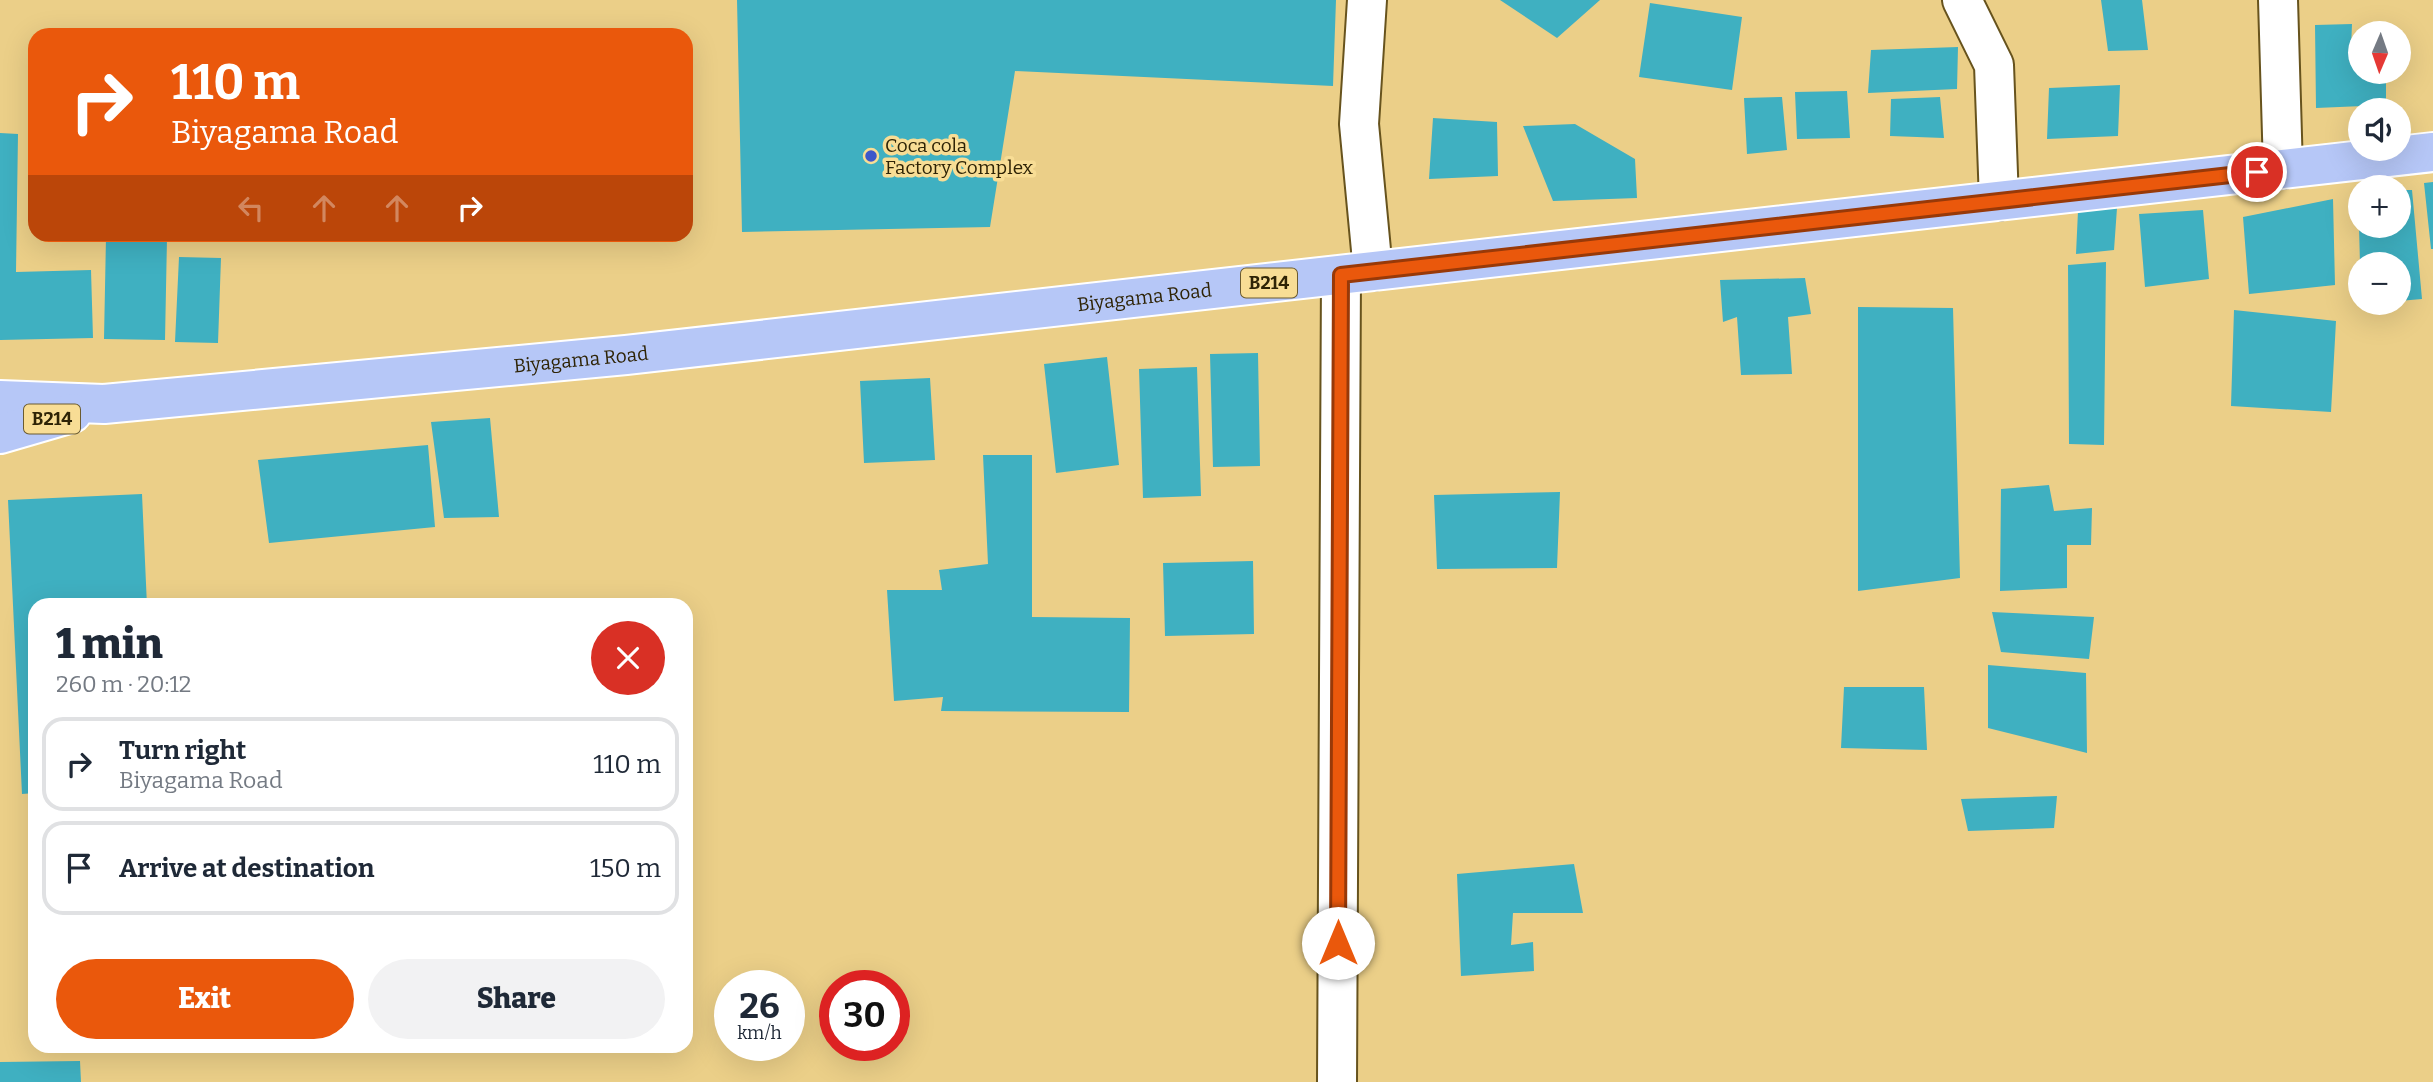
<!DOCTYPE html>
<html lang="en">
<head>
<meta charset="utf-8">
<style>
	body { margin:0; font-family:Bitter,serif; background:#f2f2f3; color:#1f2937; height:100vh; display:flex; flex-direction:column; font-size:26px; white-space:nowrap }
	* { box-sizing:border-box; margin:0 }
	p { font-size:23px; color:#747a83 }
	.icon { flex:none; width:38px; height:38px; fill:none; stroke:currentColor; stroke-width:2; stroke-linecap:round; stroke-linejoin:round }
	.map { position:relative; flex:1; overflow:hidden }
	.sheet { position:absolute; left:28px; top:598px; width:665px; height:455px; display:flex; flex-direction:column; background:#fff; border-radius:21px; box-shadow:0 7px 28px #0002 }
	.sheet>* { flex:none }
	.top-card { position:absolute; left:28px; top:28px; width:665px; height:214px; border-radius:21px; box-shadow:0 7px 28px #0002; background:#ea580c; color:#fff; overflow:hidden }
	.needle { width:46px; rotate:182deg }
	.fabs { position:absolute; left:2348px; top:21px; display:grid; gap:14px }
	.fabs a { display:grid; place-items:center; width:63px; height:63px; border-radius:50%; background:#fff; box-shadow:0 7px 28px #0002; font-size:35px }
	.speed { position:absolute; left:714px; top:970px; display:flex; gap:14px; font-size:35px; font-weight:700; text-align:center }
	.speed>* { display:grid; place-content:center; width:91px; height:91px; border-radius:50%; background:#fff; box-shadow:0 7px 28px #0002; line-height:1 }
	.speed small { font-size:18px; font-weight:400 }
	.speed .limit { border:10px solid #d22; background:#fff; color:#111 }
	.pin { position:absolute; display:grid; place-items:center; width:60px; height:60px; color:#fff; margin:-30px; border:4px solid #fff; border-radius:50%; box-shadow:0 2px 7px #0007 }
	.me { position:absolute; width:77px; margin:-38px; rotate:0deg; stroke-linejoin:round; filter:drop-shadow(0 0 5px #0008) }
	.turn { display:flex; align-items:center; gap:24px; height:147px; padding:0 28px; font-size:32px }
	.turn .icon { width:91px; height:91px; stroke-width:2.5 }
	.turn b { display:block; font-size:49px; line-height:60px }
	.lanes { display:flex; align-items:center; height:66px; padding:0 28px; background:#0003; justify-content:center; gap:35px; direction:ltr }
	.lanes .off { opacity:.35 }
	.round { display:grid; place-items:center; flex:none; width:74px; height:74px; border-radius:37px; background:#f2f2f3 }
	.overview { display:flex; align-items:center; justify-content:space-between; height:119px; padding:0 28px }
	h1 { font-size:42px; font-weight:800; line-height:52px }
	.button { display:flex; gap:14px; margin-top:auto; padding:14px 28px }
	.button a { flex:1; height:80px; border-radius:42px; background:#ea580c; color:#fff; font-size:28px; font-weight:800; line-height:80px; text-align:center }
	.button a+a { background:#f2f2f3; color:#1f2937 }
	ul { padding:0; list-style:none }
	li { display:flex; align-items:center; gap:21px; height:94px; margin:0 14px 10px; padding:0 14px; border:4px solid #e0e1e3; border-radius:21px }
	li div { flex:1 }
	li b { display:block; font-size:26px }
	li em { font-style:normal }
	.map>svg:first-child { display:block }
	.building { fill:#3fb0c1 }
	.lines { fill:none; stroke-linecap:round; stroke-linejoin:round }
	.minor-casing { stroke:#67531d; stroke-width:42 }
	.major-casing { stroke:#fff; stroke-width:42 }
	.minor { stroke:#fff; stroke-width:38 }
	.major { stroke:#b6c7f7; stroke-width:38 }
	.route-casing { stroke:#983908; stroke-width:18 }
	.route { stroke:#ea580c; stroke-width:12 }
	.poi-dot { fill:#3c57ca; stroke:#f8dd95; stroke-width:2.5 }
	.labels { text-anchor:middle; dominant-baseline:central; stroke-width:7; stroke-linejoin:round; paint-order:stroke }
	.shield { fill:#f8dd95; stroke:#6b5b30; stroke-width:2 }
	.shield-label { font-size:18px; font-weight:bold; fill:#2e2305 }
	.poi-label { font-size:19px; fill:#2e2305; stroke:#f8dd95; text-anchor:start }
	.street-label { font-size:19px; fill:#2e2305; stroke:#f8dd95 }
</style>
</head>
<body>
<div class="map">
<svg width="2433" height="1082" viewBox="0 0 2433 1082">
	<rect width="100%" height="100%" fill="#ebcf88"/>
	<!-- building -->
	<path class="building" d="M737,0h599l-3,86 -318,-15 -25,156 -248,5z
		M1500,0h100l-43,38z
		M2101,0h41l6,50 -40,1z
		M1650,3l92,14 -10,73 -93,-13z
		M2352,24l-1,24h10v24h25v33l-70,3 -1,-83z
		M1958,47l-1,42 -89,4 3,-43z
		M2120,85l-2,51 -71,3 2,-51z
		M1847,91l3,47 -53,1 -2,-47z
		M1782,97l5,53 -40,4 -3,-56z
		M1940,97l4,41 -54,-2 1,-37z
		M1433,118l64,4 1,54 -69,3z
		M1575,124l60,35 2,39 -84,3 -30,-75z
		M0,133l18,1 -2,138 75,-2 2,68 -93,2z
		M2433,182v67h-2l-7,-66z
		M2399,190h13l10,109 -23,2v-37h-39l-1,-38h40z
		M2333,199l2,86 -86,9 -6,-77z
		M2117,208l-3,42 -38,4 2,-43z
		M2203,210l6,69 -64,8 -6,-73z
		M106,237l61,1 -2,102 -61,-1z
		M179,257l42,1 -3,85 -43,-1z
		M2106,262l-2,183 -35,-1 -1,-179z
		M1805,278l6,36 -23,3 4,57 -51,1 -4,-58 -14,5 -3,-42z
		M1858,307l95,1 7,270 -102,13z
		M2234,310l102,11 -5,91 -100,-6z
		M1258,353l2,113 -47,1 -3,-113z
		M1107,357l12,108 -63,8 -12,-109z
		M1197,367l4,129 -58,2 -4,-129z
		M930,378l5,82 -71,3 -4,-82z
		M490,418l9,99 -55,1 -13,-96z
		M428,445l7,82 -166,16 -11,-83z
		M983,455h49v162l98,1 -1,94 -188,-1 2,-14 -49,4 -7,-111h55l-3,-20 49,-6z
		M2049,485l5,26 38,-3 -1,37h-24v43l-67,3 1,-102z
		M1560,492l-3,76 -120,1 -3,-74z
		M142,494l5,112h-112v187l-13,1 -14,-294z
		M1253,561l1,73 -89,2 -2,-73z
		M1992,612l102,5 -5,42 -88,-7z
		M1988,665l98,8 1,80 -99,-25z
		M1844,687h80l3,63 -86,-2z
		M2057,796l-3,32 -86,3 -7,-32z
		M1574,864l9,49h-70l-2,32 22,-3 1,29 -73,5 -4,-102z
		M80,1061l1,21h-81v-20z"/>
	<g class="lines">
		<!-- minor casing -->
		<g class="minor-casing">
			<path id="minor" d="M1367,0l-8,124 14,147
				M1962,0l32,65 5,136
				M2278,0l5,169
				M1337,1082l4,-807"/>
		</g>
		<!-- major casing -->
		<g class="major-casing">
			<g id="major">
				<path id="s1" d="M0,400l104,4 522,-49 1807,-203"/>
				<path d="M0,434l72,-21"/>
			</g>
		</g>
		<!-- minor -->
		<use href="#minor" class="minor"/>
		<!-- major -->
		<use href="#major" class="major"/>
	</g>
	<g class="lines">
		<!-- route casing -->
		<g class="route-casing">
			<path id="route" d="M1338,943l3,-668 916,-103"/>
		</g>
		<!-- route -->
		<use href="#route" class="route"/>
	</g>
	<!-- markers -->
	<circle class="poi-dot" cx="871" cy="156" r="7"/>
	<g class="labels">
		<!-- shield labels -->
		<g class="shield">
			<rect x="1241" y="268.5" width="56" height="29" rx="5"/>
			<rect x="24" y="404.5" width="56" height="29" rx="5"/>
		</g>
		<g class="shield-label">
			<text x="1269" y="283">B214</text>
			<text x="52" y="419">B214</text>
		</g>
		<!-- poi labels -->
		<g class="poi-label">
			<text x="885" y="145">Coca cola<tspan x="885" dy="22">Factory Complex</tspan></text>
		</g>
		<!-- street labels -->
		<g class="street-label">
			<text stroke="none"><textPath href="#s1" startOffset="1150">Biyagama Road</textPath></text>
			<text stroke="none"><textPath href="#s1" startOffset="583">Biyagama Road</textPath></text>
		</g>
	</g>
</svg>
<div class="fabs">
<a><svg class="needle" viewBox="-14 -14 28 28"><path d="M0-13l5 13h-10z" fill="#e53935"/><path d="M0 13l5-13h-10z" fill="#747a83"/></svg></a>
<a><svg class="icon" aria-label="sound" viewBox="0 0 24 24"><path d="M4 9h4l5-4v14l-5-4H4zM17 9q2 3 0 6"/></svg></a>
<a>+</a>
<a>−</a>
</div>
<div class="speed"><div>26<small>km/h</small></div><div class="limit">30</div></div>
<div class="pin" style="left:2257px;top:172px;background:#d93025"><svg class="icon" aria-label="arrive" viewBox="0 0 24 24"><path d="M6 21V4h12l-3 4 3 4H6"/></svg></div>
<svg class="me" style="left:1338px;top:943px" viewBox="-20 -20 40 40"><circle r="19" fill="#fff"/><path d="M0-13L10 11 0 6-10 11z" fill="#ea580c"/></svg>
<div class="top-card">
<div class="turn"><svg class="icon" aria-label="right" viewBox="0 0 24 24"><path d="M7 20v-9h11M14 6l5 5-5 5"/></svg><div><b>110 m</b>Biyagama Road</div></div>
<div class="lanes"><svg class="icon off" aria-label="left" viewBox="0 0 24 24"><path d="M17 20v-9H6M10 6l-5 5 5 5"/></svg><svg class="icon off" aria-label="ahead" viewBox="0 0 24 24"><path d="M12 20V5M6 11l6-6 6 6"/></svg><svg class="icon off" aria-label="ahead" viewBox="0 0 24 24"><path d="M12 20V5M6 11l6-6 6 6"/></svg><svg class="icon" aria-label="right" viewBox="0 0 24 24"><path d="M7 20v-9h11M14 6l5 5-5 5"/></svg></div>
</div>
<section class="sheet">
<div class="overview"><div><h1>1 min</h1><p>260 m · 20:12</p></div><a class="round" style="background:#d93025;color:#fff"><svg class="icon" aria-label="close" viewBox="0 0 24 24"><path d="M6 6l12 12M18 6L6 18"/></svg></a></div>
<ul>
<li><svg class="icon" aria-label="right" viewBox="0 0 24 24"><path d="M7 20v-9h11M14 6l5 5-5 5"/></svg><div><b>Turn right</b><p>Biyagama Road</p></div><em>110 m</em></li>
<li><svg class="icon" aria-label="arrive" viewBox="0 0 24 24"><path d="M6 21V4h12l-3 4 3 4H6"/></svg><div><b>Arrive at destination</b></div><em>150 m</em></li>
</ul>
<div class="button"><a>Exit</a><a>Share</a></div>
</section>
</div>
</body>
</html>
